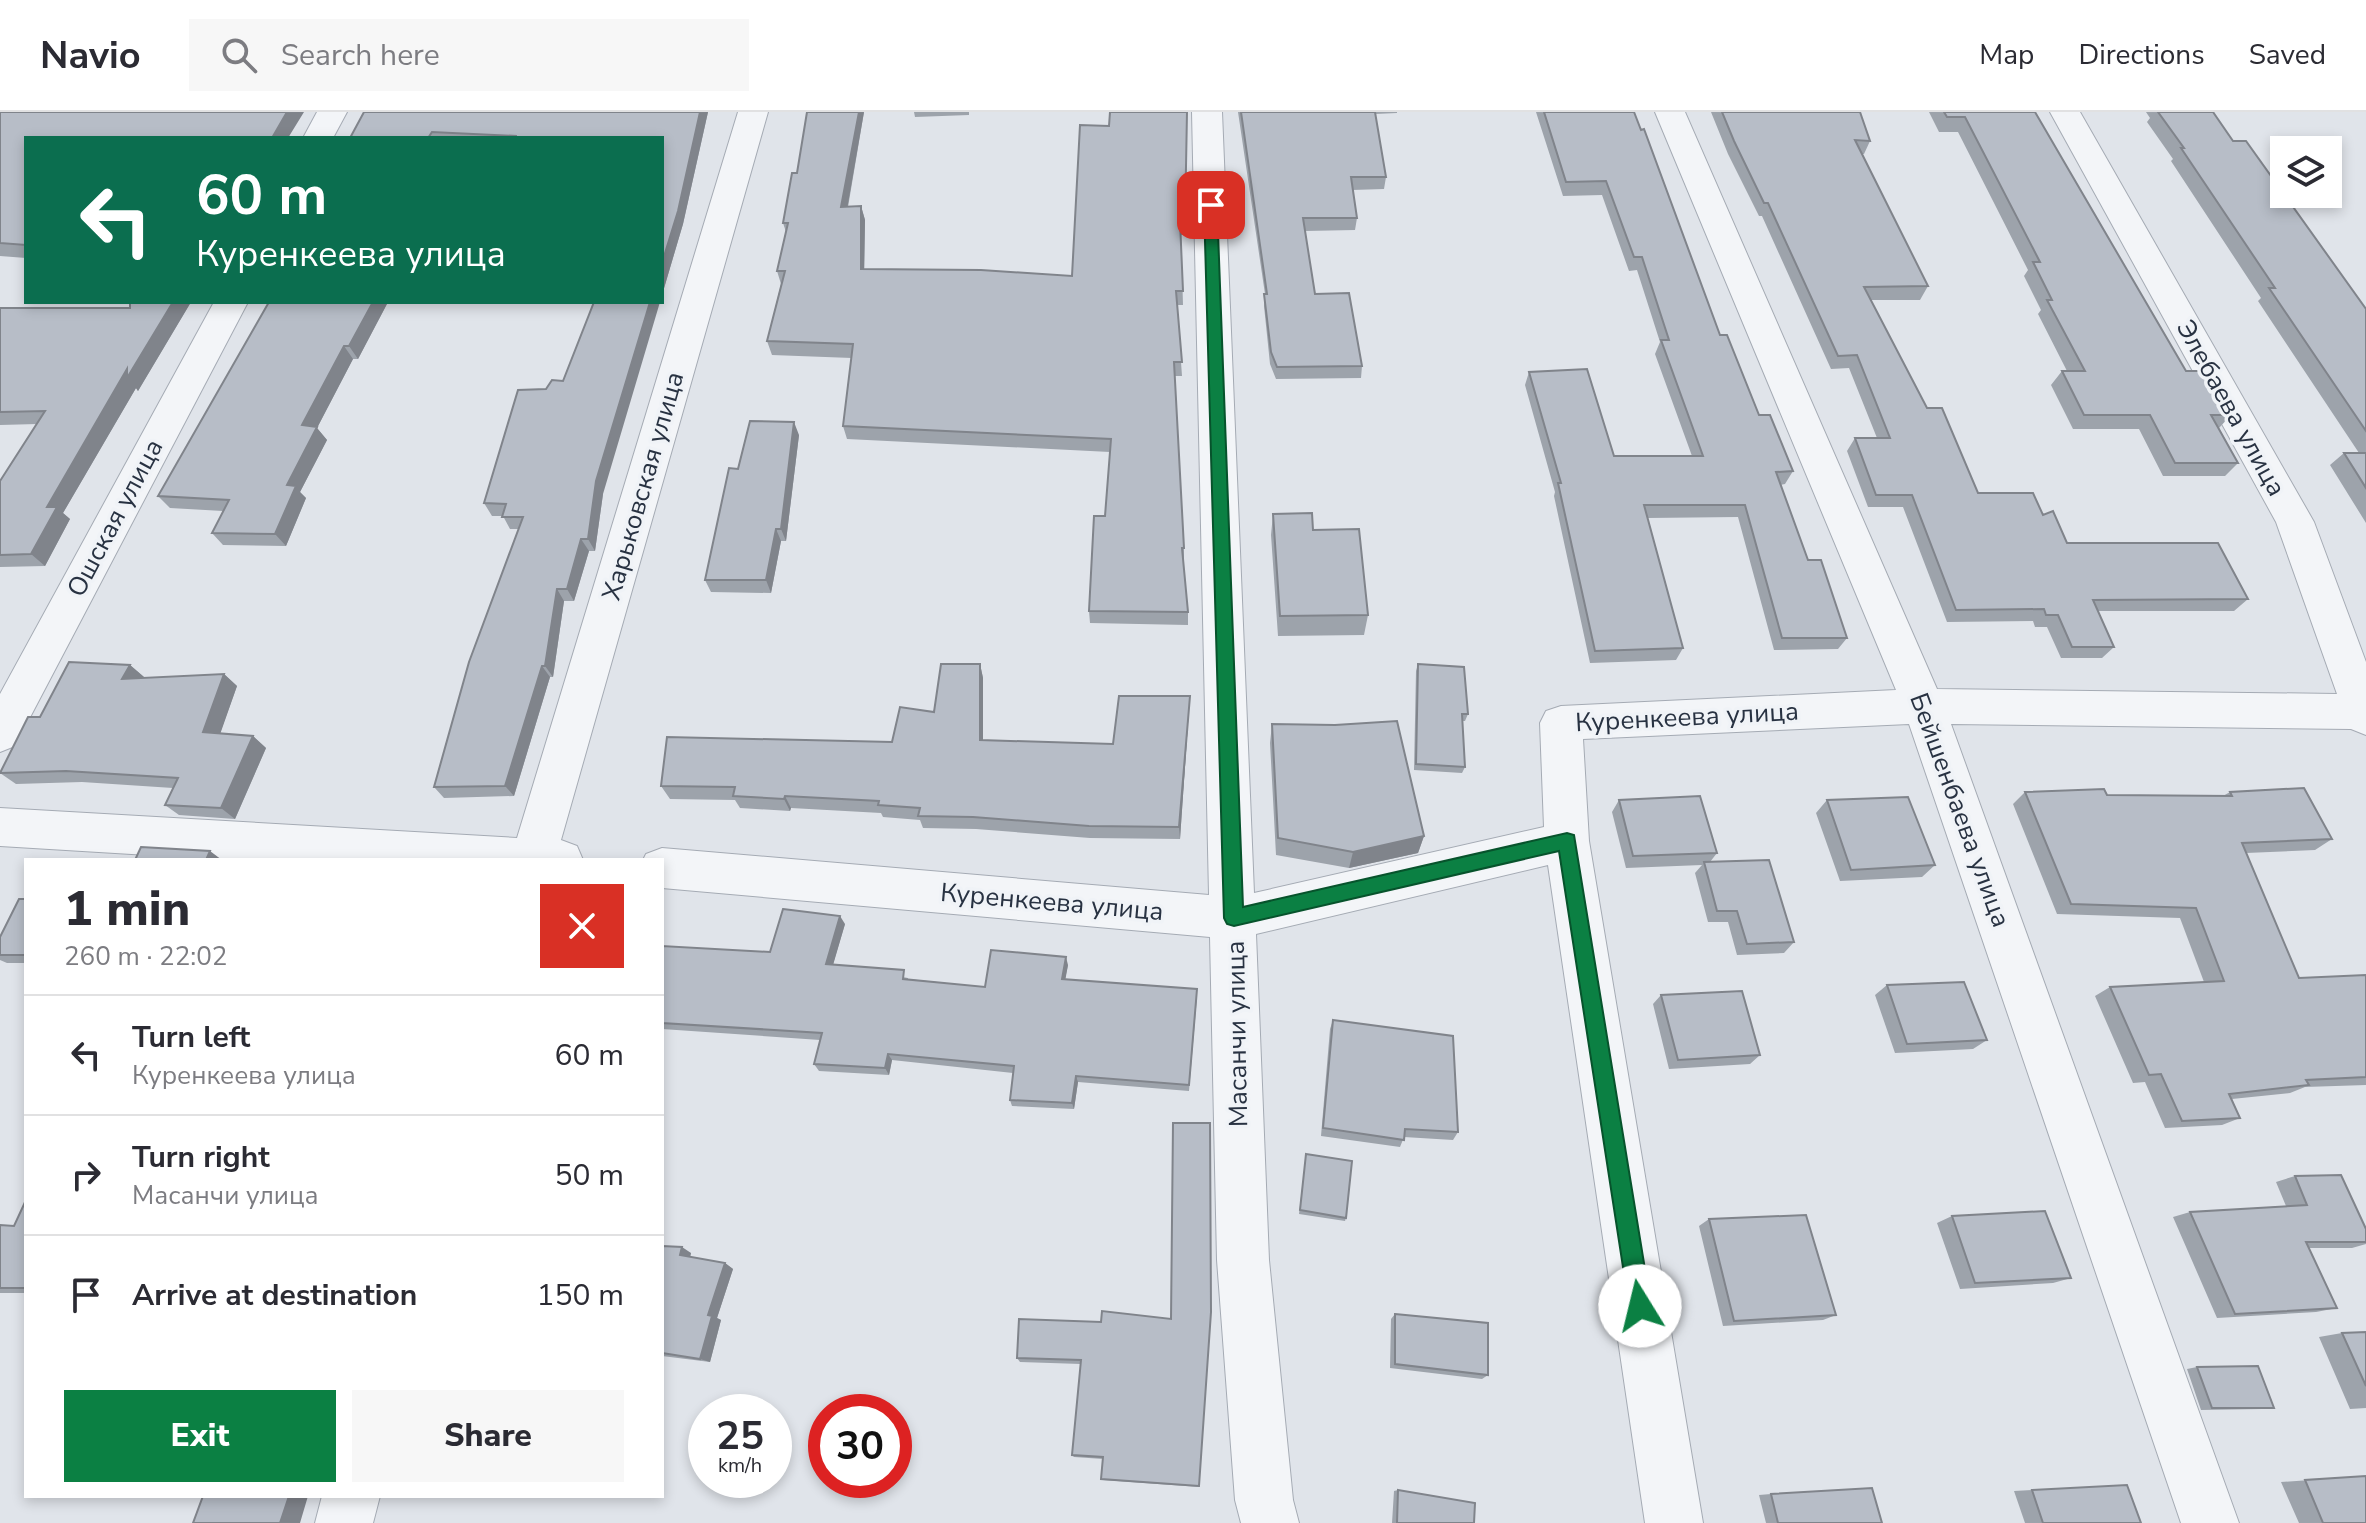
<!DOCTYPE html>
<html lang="en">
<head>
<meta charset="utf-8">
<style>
	body { margin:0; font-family:"Nunito Sans",sans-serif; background:#f7f7f7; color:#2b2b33; height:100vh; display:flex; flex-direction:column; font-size:30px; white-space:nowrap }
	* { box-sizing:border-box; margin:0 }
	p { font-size:26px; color:#7c7c81 }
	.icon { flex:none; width:44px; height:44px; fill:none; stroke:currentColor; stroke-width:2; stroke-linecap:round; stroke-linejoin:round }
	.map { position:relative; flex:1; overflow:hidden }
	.panel { position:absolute; left:24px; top:746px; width:640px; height:640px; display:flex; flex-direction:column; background:#fff; border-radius:0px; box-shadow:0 4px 12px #0003 }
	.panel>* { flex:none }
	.guide { position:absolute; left:24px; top:24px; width:640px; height:168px; border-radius:0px; box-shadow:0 4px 12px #0003; background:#0b6e4f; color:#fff; overflow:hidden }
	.controls { position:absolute; left:2270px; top:24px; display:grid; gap:16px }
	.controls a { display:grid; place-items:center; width:72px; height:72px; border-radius:0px; background:#fff; box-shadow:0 4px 12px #0003; font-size:40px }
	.speed { position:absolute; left:688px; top:1282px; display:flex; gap:16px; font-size:40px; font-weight:700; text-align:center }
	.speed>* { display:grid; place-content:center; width:104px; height:104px; border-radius:50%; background:#fff; box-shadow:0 4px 12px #0003; line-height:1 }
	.speed small { font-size:20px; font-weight:400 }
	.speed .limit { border:12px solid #d22; background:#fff; color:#111 }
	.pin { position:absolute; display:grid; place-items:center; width:68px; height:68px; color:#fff; margin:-34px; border-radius:16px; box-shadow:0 4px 12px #0006 }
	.me { position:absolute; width:88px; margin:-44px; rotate:351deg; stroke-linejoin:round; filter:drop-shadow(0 0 6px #0008) }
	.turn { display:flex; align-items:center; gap:28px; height:168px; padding:0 40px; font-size:36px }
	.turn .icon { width:104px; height:104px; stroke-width:2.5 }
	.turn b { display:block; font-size:56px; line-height:68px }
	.round { display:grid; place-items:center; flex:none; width:84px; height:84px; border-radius:0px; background:#f7f7f7 }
	.headline { display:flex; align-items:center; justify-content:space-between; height:136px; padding:0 40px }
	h1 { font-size:48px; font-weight:800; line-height:60px }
	.action { display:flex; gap:16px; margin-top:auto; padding:16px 40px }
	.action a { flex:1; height:92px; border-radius:0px; background:#0b8043; color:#fff; font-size:32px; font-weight:800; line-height:92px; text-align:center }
	.action a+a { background:#f7f7f7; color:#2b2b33 }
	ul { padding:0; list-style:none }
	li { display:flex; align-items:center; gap:24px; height:120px; padding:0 40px; border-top:2px solid #e1e1e2 }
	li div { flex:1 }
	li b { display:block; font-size:30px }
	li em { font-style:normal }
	header { display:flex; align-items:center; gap:48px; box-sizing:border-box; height:112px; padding:0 40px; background:#fff; border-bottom:2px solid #e1e1e2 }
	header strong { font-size:38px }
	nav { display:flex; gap:44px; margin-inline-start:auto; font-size:28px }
	.search { width:560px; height:72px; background:#f7f7f7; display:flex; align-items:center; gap:20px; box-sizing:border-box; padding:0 28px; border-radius:0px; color:#7c7c81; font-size:30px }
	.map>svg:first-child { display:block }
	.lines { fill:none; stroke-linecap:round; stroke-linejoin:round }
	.minor-casing { stroke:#a5abb4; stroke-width:2 }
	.minor { fill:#f3f5f8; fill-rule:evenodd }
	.wall { fill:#9da3ab }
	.shaded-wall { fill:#80848b }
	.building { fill:#b7bdc7; stroke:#80848b; stroke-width:2 }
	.route { fill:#0b8043; stroke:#07532c; stroke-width:2 }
	.labels { text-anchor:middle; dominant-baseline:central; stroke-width:7; stroke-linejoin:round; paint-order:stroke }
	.street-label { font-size:26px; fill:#283242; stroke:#f0f3f7 }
</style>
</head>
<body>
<header>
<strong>Navio</strong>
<div class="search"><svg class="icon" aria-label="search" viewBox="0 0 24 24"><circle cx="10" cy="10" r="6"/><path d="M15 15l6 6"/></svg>Search here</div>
<nav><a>Map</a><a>Directions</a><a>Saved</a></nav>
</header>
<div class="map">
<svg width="2366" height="1411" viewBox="0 0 2366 1411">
	<rect width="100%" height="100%" fill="#e0e4ea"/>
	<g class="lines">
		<!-- minor casing -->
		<g class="minor-casing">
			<path id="minor" d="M317,0h30l-14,26h-30z
				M738,0h30l-207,728 16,6 6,14h-353l-230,-14v-38l517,30z
				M1192,0h30l32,781 290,-66 -4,-104 6,-12 15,-5 335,-16 -241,-578h30l252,577 400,5 -61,-172 -226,-410h30l234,410 52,140v73l-15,-6 -400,-5 288,799h-58l-272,-799 -326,15 6,102 114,682h-58l-97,-658 -292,69 13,326 24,240 6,23h-58l-6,-23 -18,-240 -7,-323 -548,-49v-28h-19l3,-6 16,-6 547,47z
				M214,190h34l-233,444 -15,6v-58z
				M322,1384h58l-7,27h-58z"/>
		</g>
		<!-- minor -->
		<use href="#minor" class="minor"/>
	</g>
	<!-- wall -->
	<path class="wall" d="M0,0l26,26v120l-26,-2z
		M364,0h344l-25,112 -21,71v-157h-312z
		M864,0l-16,95 13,-1 4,14 -1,49 208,7 37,-150 78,-14 -2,123h-4l2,70h-6l5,71h-7l9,172v13h-1l5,51v13l-98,-2 -1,-12 16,-95 5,-64 -263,-13 -4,-13 9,-68 -80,-3 -5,-14 14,-57 -4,-13 9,-39 -3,-9 14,-50z
		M914,0h55v3l-54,2z
		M1238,0h159v1l-22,1 11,63 -2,12 -32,1 5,28 -2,12 -50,1 10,63 47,72 -1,12 -85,1 -6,-15 -6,-58 1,-12z
		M1536,0h98l86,223 39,80 34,56 -8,13 -5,1 28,75 39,78 -9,11 -64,1 -36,-133 -91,1 36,130 -7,12 -86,3 -36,-167 1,-4 -30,-107 4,-13 85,84h78l-37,-102 5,-12 -23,-72 -8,1 -27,-76 -39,1z
		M1711,0h149l10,29 -6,13h-2l66,132 -8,14h-49l56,108 51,85 65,22 24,28 181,56 -14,12h-136l16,36 -12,11h-41l-14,-31h-12l-2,-6 -86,1 -44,-115h-35l-21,-56 8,-13h22l-28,-70 -18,1 -69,-153h-3l-31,-62z
		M1929,0h106l151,259 45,44 -12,13 19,35 -13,13h-62l-24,-47h-66l-22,-44 11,-14h5l-29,-57 3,-4 -17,-34 4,-6 -70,-138h-19z
		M2146,0h67l20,29 133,168v214l-36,-58 14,-12h15l-101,-152 3,-3 -90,-137 2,-2 -26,-37 3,-4z
		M130,190h61l-53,89 -2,-3 -73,125 7,6 -25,47 -45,1v-86l37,-57 -37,1v-117h130z
		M269,190h119l-30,57h-5l-36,69 10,12 -27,52 6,6 -20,48 -63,-1 -11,-12 11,-22 -53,-3 -12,-12z
		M591,198l12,184 -8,57h-6l-15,50h-10l-11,76h-3l-36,119 -70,2 -10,-11 85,-258h-9l-7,-13h-11l-8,-13 62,-114 17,-8z
		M799,323l-13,106h-5l-10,52 -60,-1 -6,-12 33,-111z
		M1273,402l40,16 55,85 -4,20 -86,1 -7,-101z
		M980,552l3,14v62l130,4 76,-35 -9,130 -90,-1 -114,-9 -53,-1 -3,-8 -37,-3 -2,-4 -90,-5 -1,3 -50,-3 -5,-8 -65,-1 -9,-13 231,-44 42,-30z
		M1418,552l50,50 -3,7h-3l3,46 -3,6 -48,-3 2,-99z
		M130,553l14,12 -1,1 81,-4 13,12 -17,47 33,3 13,12 -31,71 -56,-4 -14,-10 8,-17 -91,-6 -66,2 -16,-11z
		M1272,612l152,112 -6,17 -69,15 -73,-13 -6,-112z
		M2025,680l82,3 116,1 7,-4 102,47 -17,11 -69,3 53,125 67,-3v110l-61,2 -15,6 -58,6 8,19 -18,7 -57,3 -20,-46 -12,1 -38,-87 15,-9 94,-5 -24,-64 -123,-4 -44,-110z
		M1619,688l98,53 -7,9 84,80 -10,11 -47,2 -9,-33h-20l-13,-49 7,-8 -76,3 -14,-56z
		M1827,688l108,65 -13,12 -82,4 -24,-68z
		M26,787v64h-19l-7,-3v-23z
		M845,812l-12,40 75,14v1l77,8 83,-22 -3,14 132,18 -8,94 -111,-9 -4,27 -62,-3 -2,-6 3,-27 -121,-13 -3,15 -70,-4 -5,-7 6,-24 -158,-11v-83l108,6z
		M1887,873l100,55 -14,9 -78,4 -20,-58z
		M1661,883l99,60 -10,9 -81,5 -16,-65z
		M1333,908l125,112 -5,8 -49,-3 -4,10 -79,-11 9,-107z
		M1306,1042l40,64 -1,3 -46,-7z
		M2295,1064l71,53v15l-14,4h-44l29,60 -21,4 -99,6 -44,-101 17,-5 96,-6 -10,-24z
		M26,1088v93h-26v-68l14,1z
		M1952,1104l119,62 -18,5 -93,6 -23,-66z
		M1709,1107l127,96 -13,5 -100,6 -24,-100z
		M662,1134l29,7 -1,4 35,6 8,6 -16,49 4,2 -11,42 -48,-6z
		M1211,1200l-12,175 -96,-7 -2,-1 2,-20 -29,-2 -2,-2 9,-91 -61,-2 -3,-4 84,-36 70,-3z
		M1395,1202l93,61 -6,4 -92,-11 1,-49z
		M2366,1220v76l-16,1 -31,-72 23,-4z
		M2197,1255l77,41 -12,1 -61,1 -14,-41z
		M2366,1364v47h-67l-18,-41z
		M1398,1378l76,33h-82l2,-32z
		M2032,1378l109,33h-116l-11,-32z
		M1771,1382l111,29h-116l-7,-28z"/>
	<!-- shaded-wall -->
	<path class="shaded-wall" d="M287,0h17l-16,26h-16z
		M700,0h8l-25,112 -21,71v-32z
		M859,0h5l-19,109 -4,-14z
		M861,94l4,14 -1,63 -3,-14z
		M173,190h18l-53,89 -2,-3 -73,125 7,6 -25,47 -14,-12 16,-47 80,-138z
		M373,190h15l-30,57 -9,-13z
		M650,190h10l-57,192 -8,57 -7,-12 8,-58z
		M344,234l9,13 -36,69 10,12 -27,52 6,6 -20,48 -11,-12 27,-109z
		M794,310l5,13 -13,106 -5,-12z
		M776,417l5,12 -10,52 -5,-13z
		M581,427l8,12 -15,50 -7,-12z
		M557,477l7,12 -11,76 -8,-11z
		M980,552l3,14v75l-3,-13z
		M130,553l14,12 -7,14 -15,-12z
		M542,554l8,11 -36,119 -9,-10z
		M224,562l13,12 -20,57 -14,-11z
		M1190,584l-1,13 -9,130 -1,-12z
		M253,624l13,12 -31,71 -14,-11z
		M785,684l6,12 -1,3 -6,-12z
		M1424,724l-6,17 -69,15 4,-16z
		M210,739l12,9h-16z
		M840,804l5,8 -14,48 -5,-8z
		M1066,845l2,8 -4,22 -2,-8z
		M888,942l4,6 -3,15 -4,-7z
		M1076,964l2,6 -4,27 -2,-6z
		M682,1135l9,6 -2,8 -9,-6z
		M725,1151l8,6 -16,49 4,2 -11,42 -10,-3 8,-44z
		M289,1384h19l-8,27h-20z"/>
	<!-- building -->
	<path class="building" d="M0,0h287l-15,26h-246v107l-26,-2z
		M364,0h336l-22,99 -16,52v-125h-146v-2l-84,-4 -4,6h-78z
		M807,0h52l-18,95 20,-1v63l120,1 91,6 8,-151 29,1 1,-14h77l-2,109h-5l3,70h-7l6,71h-8l10,186h-2l6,64 -99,-1 5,-95h11l6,-77 -268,-13 10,-82 -86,-3 18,-70h-8l11,-48h-5l9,-50h5z
		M1241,0h134l11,65h-35l6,41h-54l12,76 34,-1 13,73 -85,1 -6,-15 -7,-58h3z
		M1544,0h90l7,18 3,-1 76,206h7l32,80h11l23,56 -17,1 32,88h13l26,78h-65l-37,-133h-101l39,143 -88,3 -37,-168h3l-32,-111 58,-3 27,87h89l-42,-116h8l-27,-83h-8l-28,-76 -40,1z
		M1722,0h138l10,29 -15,-1 73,146 -64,1 63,121h15l36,85h55l10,22 10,-4 14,32h151l30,56 -155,1 21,47h-42l-14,-32h-12l-2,-6 -88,1 -44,-115h-36l-21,-57h35l-33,-83 -19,1 -70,-153h-4l-30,-62z
		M1944,0h91l151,259h19l26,44h-20l27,48h-63l-25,-48h-66l-22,-44h23l-38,-71h5l-19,-38h7l-75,-145h-18z
		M2158,0h55l20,29h13l120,168v122l-97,-143h6l-94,-140h3z
		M130,190h43l-46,76v-9l-80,138h10l-26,47 -31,1v-74l45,-70 -45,1v-104h130z
		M269,190h104l-24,44h-5l-42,79 15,2 -30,58 9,1 -21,48 -63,-1 17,-33 -71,-4z
		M594,190h56l-54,179 -8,58h-7l-14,50h-10l-12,77h-3l-37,120 -71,1 35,-125 54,-145h-21l4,-13 -22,-1 34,-113 28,-1 6,-9 11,1z
		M750,309l44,1 -13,107h-5l-10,51h-61l24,-112 9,1z
		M2344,341h22v35z
		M1312,401l1,17 46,-1 9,86 -88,1 -7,-102z
		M69,550l61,3 -8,14 102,-5 -21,58 50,4 -32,72 -56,-3 13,-27 -112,-7 -66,2 28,-56h12z
		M941,552h39v76l133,4 6,-48h71l-11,131 -90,-1 -116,-9 -55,-1 2,-8 -42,-3 1,-4 -94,-5 -1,3 -51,-3 2,-9 -74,-1 6,-49 225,5 8,-35 34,5z
		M1418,552l46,3 4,47h-6l3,53 -49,-3z
		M1397,609l27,115 -71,16 -75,-14 -6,-114 63,1z
		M2304,676l28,51 -90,4 57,135 67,-3v102l-60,3 3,5 -80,9 11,24 -58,3 -21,-47 -12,1 -39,-88 114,-6 -28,-73 -125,-4 -46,-112 79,-3 3,6 125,1 -2,-4z
		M1700,684l17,57 -84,3 -14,-56z
		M1908,685l27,68 -84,5 -24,-70z
		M141,735l69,4 -4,9h-71z
		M1769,748l25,82 -47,2 -10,-33h-20l-13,-49z
		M19,787h7v56h-26v-18z
		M783,797l57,7 -14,48 78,6 -1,9 82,8 6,-37 75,7 -4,22 135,10 -8,96 -113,-9 -4,27 -62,-3 4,-34 -126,-12 -3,14 -71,-4 8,-31 -160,-10v-77l108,6z
		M1964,870l23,58 -80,4 -20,-59z
		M1742,879l18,64 -82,5 -17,-65z
		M1333,908l120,16 5,96 -53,-3 -1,11 -81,-12z
		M1173,1011h37l1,189 -12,174 -98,-7 2,-22 -31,-2 9,-95 -64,-2 2,-39 82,3 1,-11 69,8z
		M1306,1042l46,7 -6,57 -46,-8z
		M2341,1063l25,54v13h-60l31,66 -102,6 -45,-102 117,-7 -12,-29z
		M26,1088v88h-26v-63l14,1z
		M2045,1099l26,67 -96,5 -23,-67z
		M1806,1103l30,100 -102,6 -25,-102z
		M662,1134l20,1 -2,8 45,8 -17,52 4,1 -12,43 -38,-6z
		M1395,1202l93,9v52l-93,-11z
		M2366,1220v54l-24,-53z
		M2258,1254l16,42h-62l-15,-41z
		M2366,1364v47h-43l-18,-43z
		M2127,1373l14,38h-98l-11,-33z
		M1872,1376l10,35h-104l-7,-29z
		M1398,1378l77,13 -1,20h-77z
		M203,1384h86l-9,27h-87z"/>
	<!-- route -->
	<path class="route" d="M1211,89l6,4 26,702 324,-74 7,2 77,471 -3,8 -8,3 -8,-3 -3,-8 -70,-455 -325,75 -7,-2 -3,-6 -20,-713z"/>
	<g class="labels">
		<!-- street labels -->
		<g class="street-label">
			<text transform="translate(2231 296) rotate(61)">Элебаева улица</text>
			<text transform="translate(643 374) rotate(-74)">Харьковская улица</text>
			<text transform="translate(115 406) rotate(-62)">Ошская улица</text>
			<text transform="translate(1687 605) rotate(-3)">Куренкеева улица</text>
			<text transform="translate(1960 698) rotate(70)">Бейшенбаева улица</text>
			<text transform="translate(1052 790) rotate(5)">Куренкеева улица</text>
			<text transform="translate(1237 922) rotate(-91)">Масанчи улица</text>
		</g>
	</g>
</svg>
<div class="controls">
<a><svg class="icon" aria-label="layers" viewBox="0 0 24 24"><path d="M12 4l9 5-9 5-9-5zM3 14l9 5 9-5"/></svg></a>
</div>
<div class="speed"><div>25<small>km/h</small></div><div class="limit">30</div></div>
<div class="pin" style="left:1211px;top:93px;background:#d93025"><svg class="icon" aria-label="arrive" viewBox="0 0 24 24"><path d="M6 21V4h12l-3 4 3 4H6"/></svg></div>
<svg class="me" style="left:1640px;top:1194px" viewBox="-20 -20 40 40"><circle r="19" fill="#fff"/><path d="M0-13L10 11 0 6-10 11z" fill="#0b8043"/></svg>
<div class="guide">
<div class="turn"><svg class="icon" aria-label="left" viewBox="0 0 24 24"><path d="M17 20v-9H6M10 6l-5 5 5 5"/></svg><div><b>60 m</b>Куренкеева улица</div></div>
</div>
<section class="panel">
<div class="headline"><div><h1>1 min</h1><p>260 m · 22:02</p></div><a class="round" style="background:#d93025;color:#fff"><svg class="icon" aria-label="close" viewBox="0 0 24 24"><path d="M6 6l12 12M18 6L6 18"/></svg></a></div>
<ul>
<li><svg class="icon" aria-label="left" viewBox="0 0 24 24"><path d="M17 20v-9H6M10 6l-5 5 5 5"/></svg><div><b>Turn left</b><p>Куренкеева улица</p></div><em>60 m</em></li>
<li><svg class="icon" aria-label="right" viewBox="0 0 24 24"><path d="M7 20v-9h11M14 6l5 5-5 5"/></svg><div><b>Turn right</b><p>Масанчи улица</p></div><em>50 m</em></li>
<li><svg class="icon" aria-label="arrive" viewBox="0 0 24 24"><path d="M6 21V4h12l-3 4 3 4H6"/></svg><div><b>Arrive at destination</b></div><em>150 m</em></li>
</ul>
<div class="action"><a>Exit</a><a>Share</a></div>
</section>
</div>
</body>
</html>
